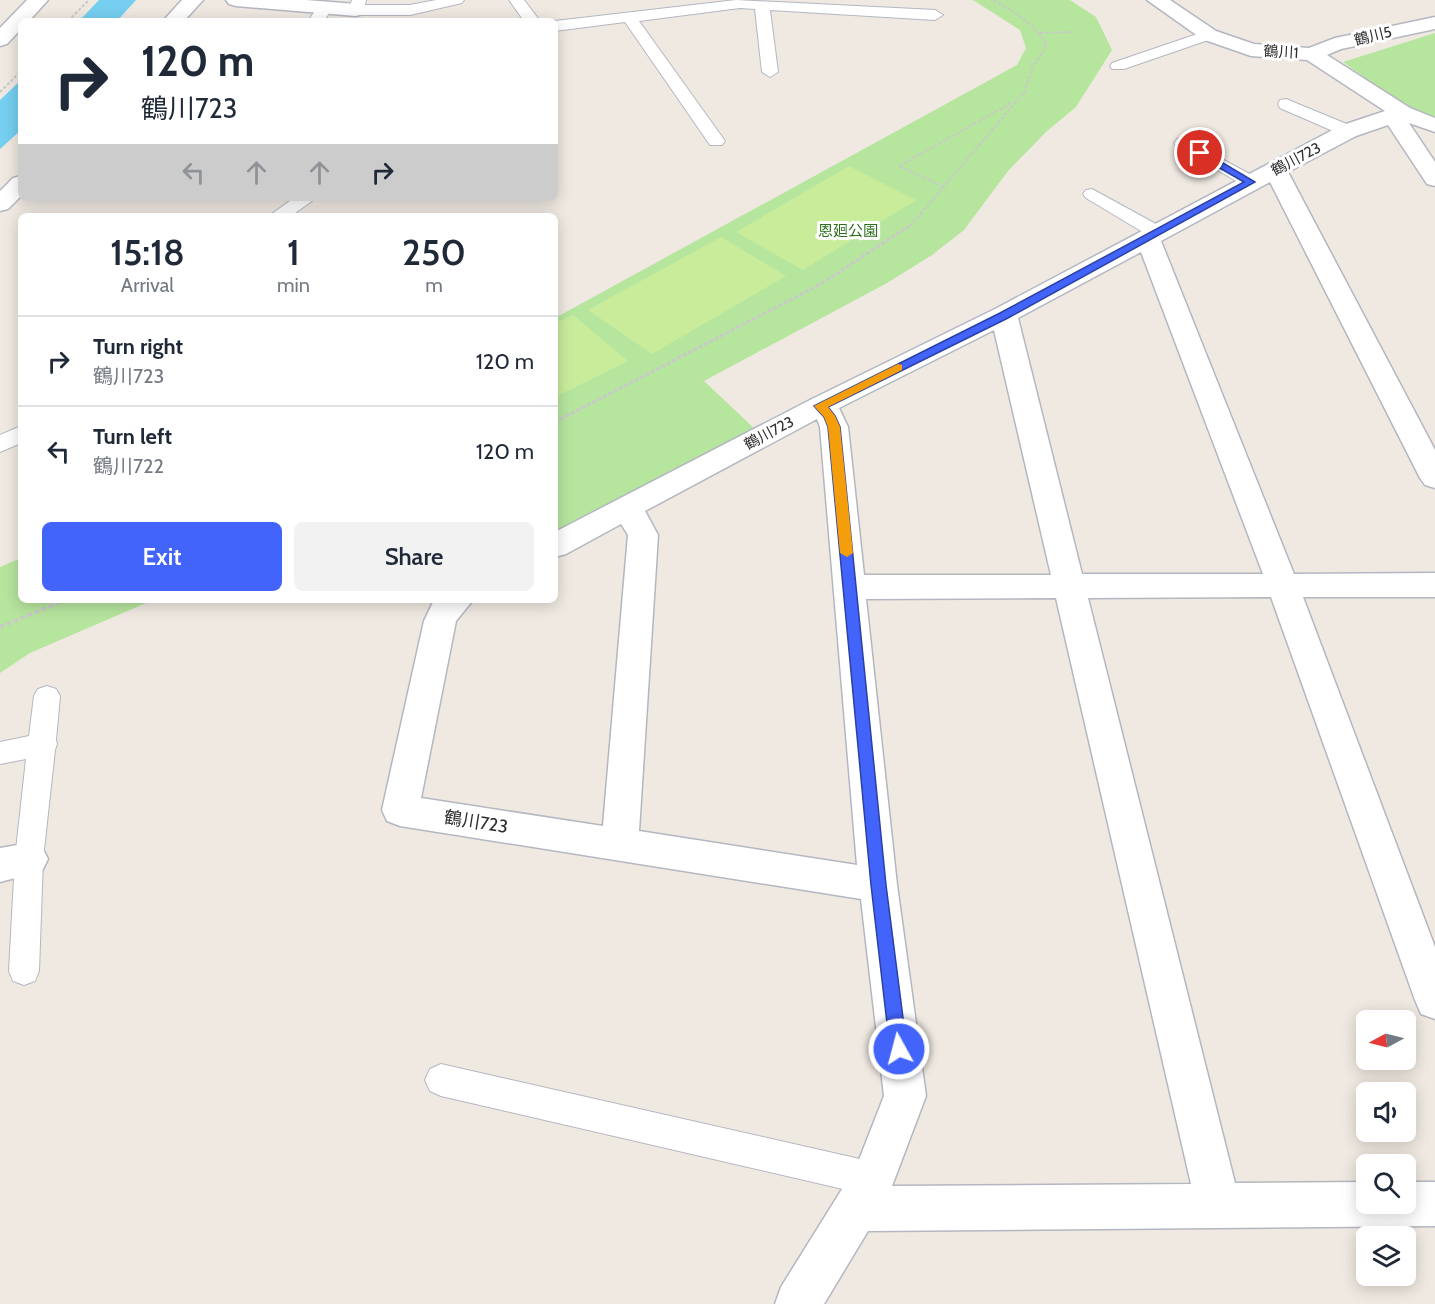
<!DOCTYPE html>
<html lang="en">
<head>
<meta charset="utf-8">
<style>
	body { margin:0; font-family:Cabin,"Noto Sans JP",sans-serif; background:#f2f2f3; color:#1f2937; height:100vh; display:flex; flex-direction:column; font-size:22px; white-space:nowrap }
	* { box-sizing:border-box; margin:0 }
	p { font-size:20px; color:#747a83 }
	.icon { flex:none; width:33px; height:33px; fill:none; stroke:currentColor; stroke-width:2; stroke-linecap:round; stroke-linejoin:round }
	.map { position:relative; flex:1; overflow:hidden }
	.details { position:absolute; left:18px; top:213px; width:540px; height:390px; display:flex; flex-direction:column; background:#fff; border-radius:9px; box-shadow:0 3px 15px #0003 }
	.details>* { flex:none }
	.hud { position:absolute; left:18px; top:18px; width:540px; height:183px; border-radius:9px; box-shadow:0 3px 15px #0003; background:#fff; color:#1f2937; overflow:hidden }
	.needle { width:39px; rotate:263deg }
	.buttons { position:absolute; left:1356px; top:1010px; display:grid; gap:12px }
	.buttons a { display:grid; place-items:center; width:60px; height:60px; border-radius:9px; background:#fff; box-shadow:0 3px 15px #0003; font-size:30px }
	.pin { position:absolute; display:grid; place-items:center; width:51px; height:51px; color:#fff; margin:-26px; border:3px solid #fff; border-radius:50%; box-shadow:0 2px 6px #0007 }
	.me { position:absolute; width:66px; margin:-33px; rotate:353deg; stroke-linejoin:round; filter:drop-shadow(0 0 4px #0008) }
	.turn { display:flex; align-items:center; gap:21px; height:126px; padding:0 24px; font-size:27px }
	.turn .icon { width:78px; height:78px; stroke-width:2.5 }
	.turn b { display:block; font-size:42px; line-height:51px }
	.lanes { display:flex; align-items:center; height:57px; padding:0 24px; background:#0003; justify-content:center; gap:30px; direction:ltr }
	.lanes .off { opacity:.35 }
	.eta { display:flex; justify-content:space-evenly; align-items:center; height:102px; text-align:center }
	.eta b { font-size:36px; font-weight:600; line-height:42px }
	.cta { display:flex; gap:12px; margin-top:auto; padding:12px 24px }
	.cta a { flex:1; height:69px; border-radius:9px; background:#4264fb; color:#fff; font-size:24px; font-weight:600; line-height:69px; text-align:center }
	.cta a+a { background:#f2f2f3; color:#1f2937 }
	ul { padding:0; list-style:none }
	li { display:flex; align-items:center; gap:18px; height:90px; padding:0 24px; border-top:2px solid #e0e1e3 }
	li div { flex:1 }
	li b { display:block; font-size:22px }
	li em { font-style:normal }
	.map>svg:first-child { display:block }
	.green { fill:#b6e59e }
	.pitch { fill:#c9ec9a }
	.water { fill:#75cff0 }
	.lines { fill:none; stroke-linecap:round; stroke-linejoin:round }
	.service-casing { stroke:#b4b7c1; stroke-width:2 }
	.minor-casing { stroke:#b4b7c1; stroke-width:3 }
	.path-far2 { stroke:#c9c9c9; stroke-width:2; stroke-dasharray:3 2; stroke-linecap:butt }
	.path-far1 { stroke:#c9c9c9; stroke-width:3; stroke-dasharray:4 2; stroke-linecap:butt }
	.path { stroke:#c9c9c9; stroke-width:4; stroke-dasharray:4.5 3; stroke-linecap:butt }
	.service { fill:#fff; fill-rule:evenodd }
	.minor { fill:#fff; fill-rule:evenodd }
	.route { fill:#4264fb; stroke:#2b41a3; stroke-width:1.5 }
	.slow { fill:#f59e0b }
	.labels { text-anchor:middle; dominant-baseline:central; stroke-width:6; stroke-linejoin:round; paint-order:stroke }
	.far-street-label { font-size:15px; fill:#2e2e2e; stroke:#fff }
	.far-park-label { font-size:15px; fill:#2c6e1b; stroke:#fff }
	.street-label { font-size:18px; fill:#2e2e2e; stroke:#fff }
</style>
</head>
<body>
<div class="map">
<svg width="1435" height="1304" viewBox="0 0 1435 1304">
	<rect width="100%" height="100%" fill="#efe9e1"/>
	<!-- green -->
	<path class="green" d="M973,0h97l26,17 16,33 -36,57 -29,24 -39,40 -44,59 -32,25 -45,28 -183,98 52,49 -201,101v-213l462,-253 9,-17 -6,-18z
		M1435,33v86l-27,-10 -65,-47z
		M21,558v42h132l-123,53 -30,20v-106z"/>
	<!-- pitch -->
	<path class="pitch" d="M849,166l67,34 -113,70 -67,-38z
		M721,237l65,39 -134,78 -64,-44z
		M573,315l55,46 -73,36v-74z"/>
	<!-- water -->
	<path class="water" d="M99,0h37l-19,21h-38z
		M21,80v50l-21,19v-49z"/>
	<g class="lines">
		<!-- service casing -->
		<g class="service-casing">
			<path id="service" d="M352,0h14l-1,5h45l26,-5h28l-2,3 -52,12h-54l-8,-5z
				M509,0h15l16,21h-16z
				M736,0l199,10 8,5 -8,5 -165,-10 8,62 -8,5 -8,-5 -7,-63 -15,-1 -101,13 86,120 -3,4h-12l-85,-123 -70,9v-10z
				M325,2l8,5 -9,14h-16l12,-17z
				M1209,30l8,5 -3,3 -90,31h-12l-2,-3 2,-3z
				M1286,99l68,28 3,4 -3,4h-12l-62,-27 -2,-4 2,-4z
				M1183,138l74,40 3,4 -3,4h-12l-68,-39 -3,-4 3,-4z
				M1092,189l73,40 2,4 -2,4h-14l-65,-39 -3,-4 3,-4z
				M294,198h22l-25,18h-22z
				M21,426v17l-21,9v-17z
				M47,686l9,3 4,7 -4,44 1,4 -2,6 -12,109 -4,112 -4,10 -11,4 -11,-4 -4,-10 6,-112 11,-100 -26,5v-22l29,-6 5,-40 4,-7z
				M441,1064l432,98 12,5 5,12 -5,12 -12,5 -432,-100 -11,-5 -5,-11 5,-11z"/>
		</g>
		<!-- minor casing -->
		<g class="minor-casing">
			<path id="minor" d="M27,0h21l-19,21h-8v8l-14,15 -7,2v-18z
				M182,0h21l-19,21h-21z
				M226,0h80l50,4 7,2 3,4 -3,4 -7,2 -120,-10 -7,-2z
				M1147,0h23l46,31 38,13 55,4 26,-10 100,-21v12l-94,20 -14,6 83,53 25,10v14l-26,-9 26,39v24l-8,-2 -39,-59 -32,11 -68,36 147,278v38l-10,-3 -5,-7 -150,-296 -109,59 133,333 141,-1v24h-132l132,350v72l-14,-5 -6,-14 -144,-403 -183,1 147,585 131,-1v21h40v-21h29v44l-567,5 -44,73h-49l6,-17 76,-122 27,-69 -23,-197 -461,-73 -13,-5 -5,-11 42,-189 10,-21h39l-17,21 -35,177 182,28 25,-291 -7,-11 -55,30 -11,3v-25l255,-132 185,-91 345,-183 45,-15 -78,-51 -56,-4 -49,-17zM1141,252l122,322h-181l-64,-256zM994,330l57,245h-187l-16,-148 -9,-19zM817,419l3,8 37,438 -218,-34 19,-296 -13,-24zM1056,598l135,586 -299,2 34,-90 -29,-211 -31,-286z
				M21,176v20l-13,13 -8,2v-20l13,-13z
				M29,843l13,4 6,12 -6,12 -42,11v-34z"/>
		</g>
		<!-- path-far2 -->
		<path class="path-far2" d="M68,21l21,-21
			M1040,33l34,-1
			M0,92l21,-21
			M944,187l-45,-21 114,-64
			M906,228l6,-4 113,-133 8,-25 11,-15 2,-8c-14,-21 -32,-32 -54,-43"/>
		<!-- path-far1 -->
		<path class="path-far1" d="M555,422l266,-138 88,-58"/>
		<!-- path -->
		<path class="path" d="M0,627l65,-27"/>
		<!-- service -->
		<use href="#service" class="service"/>
		<!-- minor -->
		<use href="#minor" class="minor"/>
	</g>
	<!-- route -->
	<path class="route" d="M1197,151h6l52,31 -247,136 -180,89 7,9 5,11 46,458 21,164 -2,6 -6,3 -6,-3 -3,-6 -19,-164 -43,-458 -4,-10 -10,-11 186,-93 244,-131 -47,-27z"/>
	<!-- slow -->
	<path class="slow" d="M898,364l4,1v5l-74,37 7,9 5,11 13,126 -6,4 -7,-4 -12,-126 -4,-10 -10,-11z"/>
	<g class="labels">
		<!-- far-street labels -->
		<g class="far-street-label">
			<text transform="translate(1373 36) rotate(-14)">鶴川5</text>
			<text transform="translate(1281 52) rotate(3)">鶴川1</text>
			<text transform="translate(1296 159) rotate(-28)">鶴川723</text>
			<text transform="translate(769 433) rotate(-28)">鶴川723</text>
		</g>
		<!-- far-park labels -->
		<g class="far-park-label">
			<text x="848" y="231">恩廻公園</text>
		</g>
		<!-- street labels -->
		<g class="street-label">
			<text transform="translate(476 822) rotate(9)">鶴川723</text>
		</g>
	</g>
</svg>
<div class="buttons">
<a><svg class="needle" viewBox="-14 -14 28 28"><path d="M0-13l5 13h-10z" fill="#e53935"/><path d="M0 13l5-13h-10z" fill="#747a83"/></svg></a>
<a><svg class="icon" aria-label="sound" viewBox="0 0 24 24"><path d="M4 9h4l5-4v14l-5-4H4zM17 9q2 3 0 6"/></svg></a>
<a><svg class="icon" aria-label="search" viewBox="0 0 24 24"><circle cx="10" cy="10" r="6"/><path d="M15 15l6 6"/></svg></a>
<a><svg class="icon" aria-label="layers" viewBox="0 0 24 24"><path d="M12 4l9 5-9 5-9-5zM3 14l9 5 9-5"/></svg></a>
</div>
<div class="pin" style="left:1200px;top:153px;background:#d93025"><svg class="icon" aria-label="arrive" viewBox="0 0 24 24"><path d="M6 21V4h12l-3 4 3 4H6"/></svg></div>
<svg class="me" style="left:899px;top:1049px" viewBox="-20 -20 40 40"><circle r="17" fill="#4264fb" stroke="#fff" stroke-width="3"/><path d="M0-11L8 9 0 5-8 9z" fill="#fff"/></svg>
<div class="hud">
<div class="turn"><svg class="icon" aria-label="right" viewBox="0 0 24 24"><path d="M7 20v-9h11M14 6l5 5-5 5"/></svg><div><b>120 m</b>鶴川723</div></div>
<div class="lanes"><svg class="icon off" aria-label="left" viewBox="0 0 24 24"><path d="M17 20v-9H6M10 6l-5 5 5 5"/></svg><svg class="icon off" aria-label="ahead" viewBox="0 0 24 24"><path d="M12 20V5M6 11l6-6 6 6"/></svg><svg class="icon off" aria-label="ahead" viewBox="0 0 24 24"><path d="M12 20V5M6 11l6-6 6 6"/></svg><svg class="icon" aria-label="right" viewBox="0 0 24 24"><path d="M7 20v-9h11M14 6l5 5-5 5"/></svg></div>
</div>
<section class="details">
<div class="eta">
<div><b>15:18</b><p>Arrival</p></div>
<div><b>1</b><p>min</p></div>
<div><b>250</b><p>m</p></div>
</div>
<ul>
<li><svg class="icon" aria-label="right" viewBox="0 0 24 24"><path d="M7 20v-9h11M14 6l5 5-5 5"/></svg><div><b>Turn right</b><p>鶴川723</p></div><em>120 m</em></li>
<li><svg class="icon" aria-label="left" viewBox="0 0 24 24"><path d="M17 20v-9H6M10 6l-5 5 5 5"/></svg><div><b>Turn left</b><p>鶴川722</p></div><em>120 m</em></li>
</ul>
<div class="cta"><a>Exit</a><a>Share</a></div>
</section>
</div>
</body>
</html>
